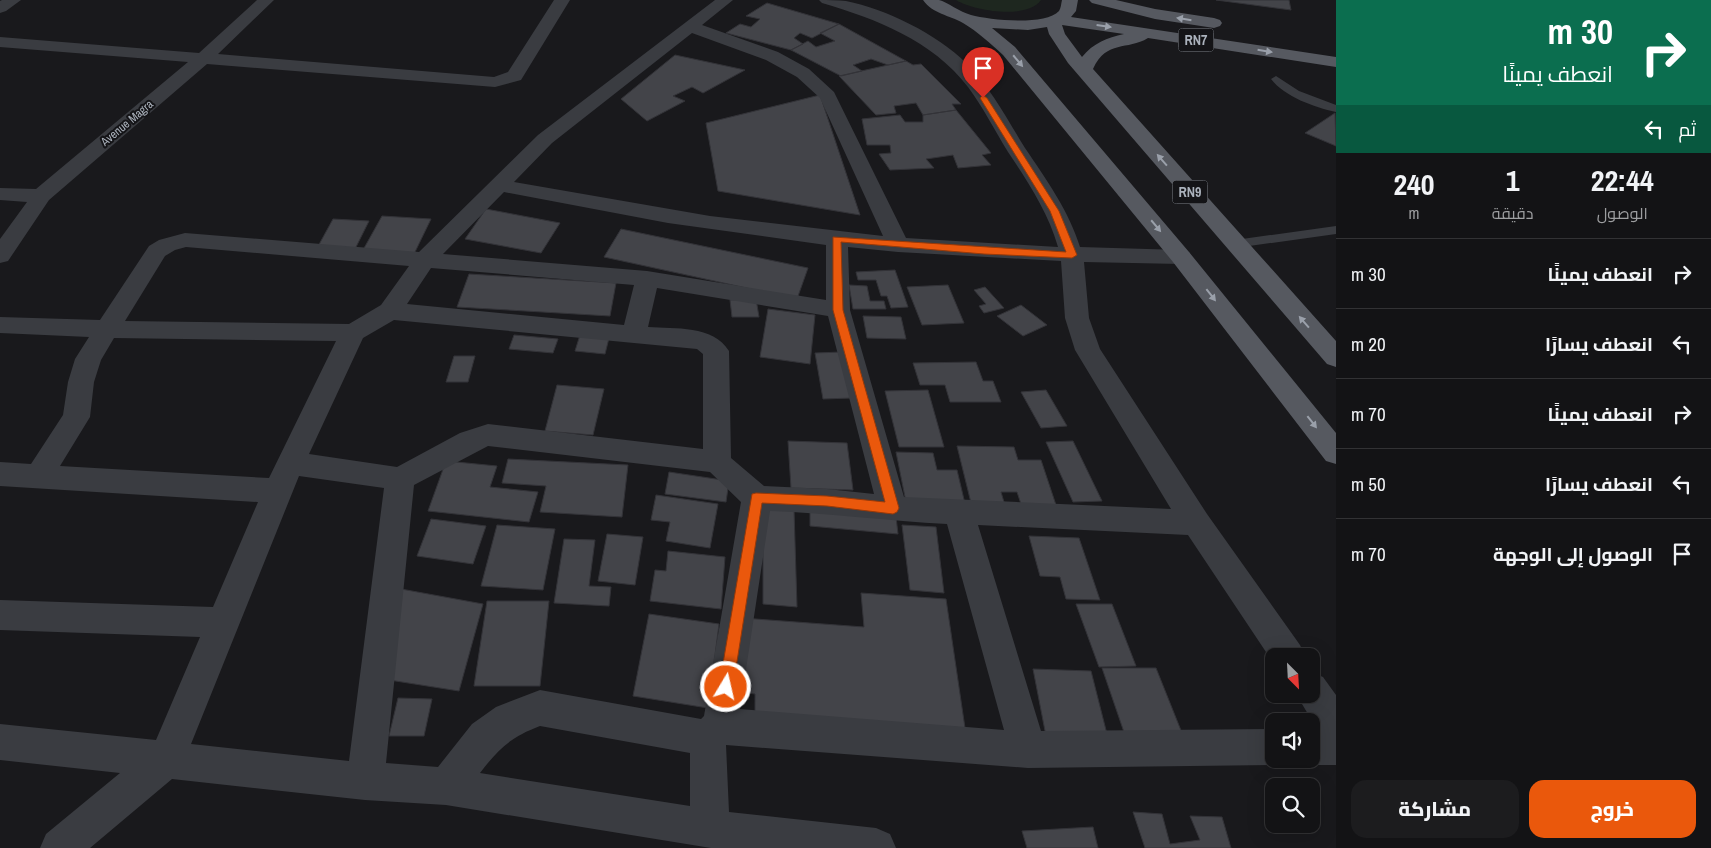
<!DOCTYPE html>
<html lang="ar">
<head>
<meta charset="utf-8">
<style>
	body { margin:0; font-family:"Archivo Narrow",Cairo,sans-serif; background:#1c1c1e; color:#f1f3f6; direction:rtl; height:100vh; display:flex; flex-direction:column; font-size:19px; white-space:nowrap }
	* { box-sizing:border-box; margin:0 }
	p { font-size:16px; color:#9d9ea0 }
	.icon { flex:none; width:28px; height:28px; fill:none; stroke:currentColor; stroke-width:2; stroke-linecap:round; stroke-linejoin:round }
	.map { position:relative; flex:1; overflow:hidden; direction:ltr }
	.drawer { display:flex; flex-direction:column; background:#131315; width:375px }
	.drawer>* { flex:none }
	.guide { background:#0b6e4f; color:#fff; overflow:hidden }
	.needle { width:32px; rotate:156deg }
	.fabs { position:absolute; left:1265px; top:648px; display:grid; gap:10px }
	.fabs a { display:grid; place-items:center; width:55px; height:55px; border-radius:10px; background:#131315; box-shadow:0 5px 20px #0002,0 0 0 1px #323234; font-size:25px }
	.pin { position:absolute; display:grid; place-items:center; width:42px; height:42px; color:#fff; margin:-51px -21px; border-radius:50% 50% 50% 0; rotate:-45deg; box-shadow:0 0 5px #0007 }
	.pin .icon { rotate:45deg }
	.me { position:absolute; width:55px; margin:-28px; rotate:9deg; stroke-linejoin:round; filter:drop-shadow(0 0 4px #0008) }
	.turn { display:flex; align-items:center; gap:18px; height:105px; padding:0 15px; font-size:22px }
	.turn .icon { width:65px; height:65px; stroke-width:2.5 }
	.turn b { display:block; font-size:35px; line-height:42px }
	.then { display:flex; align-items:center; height:48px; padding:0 15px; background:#0003; gap:10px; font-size:19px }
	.eta { display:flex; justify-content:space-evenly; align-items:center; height:85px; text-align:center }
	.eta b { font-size:30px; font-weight:800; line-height:35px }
	.action { display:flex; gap:10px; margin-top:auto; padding:10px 15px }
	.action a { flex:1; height:58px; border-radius:15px; background:#ea580c; color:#fff; font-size:20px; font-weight:800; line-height:58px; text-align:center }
	.action a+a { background:#1c1c1e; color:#f1f3f6 }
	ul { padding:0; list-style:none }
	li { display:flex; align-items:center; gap:15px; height:70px; padding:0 15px; border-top:1px solid #323234 }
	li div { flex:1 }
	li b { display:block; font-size:19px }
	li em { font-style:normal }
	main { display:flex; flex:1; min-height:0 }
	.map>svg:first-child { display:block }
	.green { fill:#1e271f }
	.building { fill:#434449; stroke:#333338 }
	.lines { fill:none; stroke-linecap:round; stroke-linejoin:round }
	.lane { fill:#3a3c41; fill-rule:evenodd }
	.street { fill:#3a3c41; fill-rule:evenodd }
	.primary { fill:#565960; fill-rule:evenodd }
	.oneway { fill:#9aa0aa }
	.route { fill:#ea580c; stroke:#983908 }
	.labels { text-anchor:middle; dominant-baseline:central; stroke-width:4; stroke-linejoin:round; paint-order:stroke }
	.far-street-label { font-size:12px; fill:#abb2bc; stroke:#141417 }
	.shield { fill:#141417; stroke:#7e838a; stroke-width:1 }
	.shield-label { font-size:14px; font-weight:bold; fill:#abb2bc }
</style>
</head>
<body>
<main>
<section class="drawer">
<div class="guide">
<div class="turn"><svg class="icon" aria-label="right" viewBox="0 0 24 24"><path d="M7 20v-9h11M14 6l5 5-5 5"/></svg><div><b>30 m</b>انعطف يمينًا</div></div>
<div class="then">ثم<svg class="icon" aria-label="left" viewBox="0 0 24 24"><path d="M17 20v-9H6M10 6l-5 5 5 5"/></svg></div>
</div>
<div class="eta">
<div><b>22:44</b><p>الوصول</p></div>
<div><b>1</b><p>دقيقة</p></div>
<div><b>240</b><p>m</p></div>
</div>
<ul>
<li><svg class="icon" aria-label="right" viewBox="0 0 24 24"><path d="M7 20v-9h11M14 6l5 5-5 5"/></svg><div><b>انعطف يمينًا</b></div><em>30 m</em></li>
<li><svg class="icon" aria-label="left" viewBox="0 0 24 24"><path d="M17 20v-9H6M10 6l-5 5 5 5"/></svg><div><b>انعطف يسارًا</b></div><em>20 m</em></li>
<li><svg class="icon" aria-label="right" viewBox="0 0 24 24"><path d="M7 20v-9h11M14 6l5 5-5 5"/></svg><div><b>انعطف يمينًا</b></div><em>70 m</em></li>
<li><svg class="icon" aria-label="left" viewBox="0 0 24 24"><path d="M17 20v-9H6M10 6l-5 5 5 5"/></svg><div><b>انعطف يسارًا</b></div><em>50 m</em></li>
<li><svg class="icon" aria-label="arrive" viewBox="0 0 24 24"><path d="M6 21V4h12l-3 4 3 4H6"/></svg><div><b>الوصول إلى الوجهة</b></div><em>70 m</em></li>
</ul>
<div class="action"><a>خروج</a><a>مشاركة</a></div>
</section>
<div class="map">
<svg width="1336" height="848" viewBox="0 0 1336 848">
	<rect width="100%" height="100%" fill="#19191c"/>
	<!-- green -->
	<path class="green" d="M956,0h85c-14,20 -67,11 -85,0z"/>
	<!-- building -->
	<path class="building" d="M1216,0h73l2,10z
		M767,3l72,21 -27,14 -12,-5 -6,5 9,6 -12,6 -65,-17 14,-9 11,3 9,-8 -14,-3z
		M839,24l67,37 -18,4 -17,-6 -18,6 9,6 -21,5 -50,-26 17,-9 8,6 19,-6 -15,-8z
		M675,55l70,15 -42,23 -11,-6 -19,9 12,5 -38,20 -26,-22z
		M906,61l7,4 8,-1 40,40h-9l4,6 -33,5 -7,-12 -22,3 2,7 -20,2 -37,-39z
		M820,95l40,120 -142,-24 -12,-68z
		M956,110l35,43 -9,2 9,10 -33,3 -5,-13 -27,4 8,9 -44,2 -11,-16 12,-1 -1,-8h-23l-5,-26 38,-4 5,7h18v-7z
		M1335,113l1,33 -31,-13z
		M486,209l74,14 -19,30 -76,-14z
		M382,216l49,3 -17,35 -51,-4z
		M333,219l36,2 -15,30 -38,-1z
		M621,229l187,39 -11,31 -193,-42z
		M895,270l13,37 -17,1 -4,-12h-6l-5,-16h-18l-2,-8z
		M469,274l147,9 -6,33 -153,-9z
		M849,285l18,1 3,15h14l2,8h-33z
		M948,285l16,38 -42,2 -15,-38z
		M985,287l19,21 -20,5 -5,-7 7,-2 -12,-14z
		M756,299l3,18h-27l-2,-17z
		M1021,305l26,20 -24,11 -26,-20z
		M768,309l47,6 -5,49 -50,-7z
		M863,316l38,1 5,22 -39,-1z
		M514,335l44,4 -5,14 -44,-4z
		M580,335l29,3 -4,16 -30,-3z
		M842,352l10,46 -29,1 -8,-46z
		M454,356h21l-7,26h-22z
		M976,362l7,19h10l8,21h-51l-5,-17h-25l-7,-22z
		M557,385l47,4 -11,46 -48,-4z
		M928,390l16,57h-45l-14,-56z
		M1046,390l21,36 -26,2 -20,-36z
		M788,441l59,2 6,47 -62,-2z
		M1073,441l29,60 -29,1 -27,-60z
		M957,446l57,1 4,13h23l17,51 -35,-1 -6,-18h-16l6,20 -34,-1z
		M896,452l37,1 4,17h20l9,38 -59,-1z
		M508,459l120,6 -6,52 -82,-5 6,-26 -44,-3z
		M446,461l51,5 -7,21 48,5 -9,30 -101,-11z
		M669,472l60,9 -3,21 -61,-8z
		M656,495l62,9 -8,44 -44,-7 4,-19 -19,-2z
		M763,508l31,2 3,97 -34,-3z
		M810,509l86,8 2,17 -88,-8z
		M431,519l55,7 -13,38 -56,-8z
		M497,525l58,4 -12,61 -62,-4z
		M902,525l34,2 8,66 -34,-3z
		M607,534l36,3 -8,48 -37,-4z
		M1029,536l50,2 21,62 -34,-1 -6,-22 -20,-1z
		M564,539l31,1 -6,46 22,1 -2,19 -55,-3z
		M668,551l57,6 -4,52 -71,-8 5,-31 11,1z
		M401,589l82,15 -24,87 -76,-12z
		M861,593l85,6 19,129 -210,-16v-18l-15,-2 2,-74 122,9z
		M487,601h62l-9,85h-66z
		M1076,604h36l24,62 -37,1z
		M649,614l70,10 -11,84 -75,-12z
		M1102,668h54l28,70h-58z
		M1033,669l58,2 18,71 -63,-6z
		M398,698l34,1 -8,37h-35z
		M1133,812l29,2 8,30 30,-4 -10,-24 32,1 9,31h-86z
		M1093,827l5,21h-71l-5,-17z"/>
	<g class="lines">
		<!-- lane -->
		<path class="lane" d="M1276,76l23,15 37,14v7c-22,-5 -51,-15 -65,-33z
			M1336,226v8l-101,14 -7,-4 7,-4z"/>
		<!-- street -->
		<path class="street" d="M2,0h19l-15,11 -6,2v-12z
			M257,0h17l-56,54 276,23 14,-5 46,-72h16l-49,80 -26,7 -288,-23 -158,136 -41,61 -8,2v-24l27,-37 -27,-2v-12l36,1 152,-127 -188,-15v-10l199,16z
			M715,0h18l-31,25 76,27 31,17 25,23 72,146 152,9c-10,-35 -30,-65 -50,-95 -13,-21 -25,-45 -40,-65 -36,-47 -92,-68 -146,-84l-3,-3c9,0 19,0 27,1 40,8 91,33 120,62 25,25 41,56 59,85 21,31 44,63 55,99l101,3 8,2 3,5 -3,5 -8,2 -97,-2 5,56 11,31 107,165 93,131 5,11h-31v8l-86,-129 -210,-10 63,206 233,-2v30l13,1 -13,5 -246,3 -302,-23 3,67 147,16 14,6 6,14h-185l-265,-43 -81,-5 -193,-21 -82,69h-50l6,-14 74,-61 -120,-13v-36l156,16 44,-103 -200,-7v-30l213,7 45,-105 -258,-16v-24l31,2 32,-49 5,-33 7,-23 14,-22 -89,-4v-16l100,3 49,-74 10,-6 26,-7 234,19 119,-117zM692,33l74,27 31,17 23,21 63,138 -173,-20 -196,-34 38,-39zM504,192l164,31 158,22v55l-179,-29 -204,-17zM186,247l223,19 -28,39 -32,19 -224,-3 40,-65 10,-6zM848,247l50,5 163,9 4,57 10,32 96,159 -267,-12 -54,-187zM431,268l203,17 -10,40 -217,-21zM657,288l171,28 46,178 -47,-5 -63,-3 -33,-28 -2,-107c-16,-26 -54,-22 -81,-24zM394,320l303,29 6,5v95l-215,-25 -28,9 -63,34 -88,-13 54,-116zM114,338l222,3 -67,137 -209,-12 30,-49 4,-35 7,-22zM488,446l222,26 31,30 -37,214 -3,3 -161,-29 -44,17 -24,17 -34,43 -52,-4 28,-278zM299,476l85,12 -35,273 -158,-17zM770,511c59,2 118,10 177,13l57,206 -264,-21zM540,726l150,27v53l-210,-33c19,-25 31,-36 60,-47z
			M1311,672l12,5 13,18v70h-25l-13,-6h13v-30h6l-21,-35h15z"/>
		<!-- primary -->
		<path class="primary" d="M923,0c5,0 11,0 16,0 8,2 21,12 32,15 19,5 74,11 88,-4 2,-3 2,-7 3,-11h16l-2,11 -5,6 265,40v10l-188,-29c-21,13 -41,1 -55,31l243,272v26l-9,-3 -259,-301 -19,-29 -2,-7 -19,3 -36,-2 23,19 174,205 147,181v31l-10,-3 -153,-199 -170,-207c-13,-12 -25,-23 -40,-32 -14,-8 -30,-9 -40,-23zM1062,25l62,9c-17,4 -31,9 -42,23l-17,-23z
			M1089,0h27l39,9 59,9 6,2 2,3 -2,3 -6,2 -59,-9 -63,-16z"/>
	</g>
	<!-- one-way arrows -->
	<defs><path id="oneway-solid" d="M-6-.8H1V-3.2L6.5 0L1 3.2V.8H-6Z" transform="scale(1.25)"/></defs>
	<g class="oneway">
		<use href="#oneway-solid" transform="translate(1184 19) rotate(-171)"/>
		<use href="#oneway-solid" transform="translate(1104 26) rotate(8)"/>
		<use href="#oneway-solid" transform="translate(1265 51) rotate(9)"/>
		<use href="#oneway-solid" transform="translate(1018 61) rotate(50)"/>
		<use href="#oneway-solid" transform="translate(1162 160) rotate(-131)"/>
		<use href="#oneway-solid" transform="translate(1156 226) rotate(50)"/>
		<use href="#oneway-solid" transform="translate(1211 295) rotate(52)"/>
		<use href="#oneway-solid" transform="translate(1304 322) rotate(-131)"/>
		<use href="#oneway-solid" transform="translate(1312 422) rotate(52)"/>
	</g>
	<!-- route -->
	<path class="route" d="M983,95l4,3 72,113 18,44 -5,3 -88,-4 -143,-12 2,68 56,198 -2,4 -4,2 -66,-8 -65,-3 -29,184 -2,5 -5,2 -5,-2 -2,-5 33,-193 4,-1 71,3 58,6 -52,-192v-73l233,15 -16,-41 -70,-113z"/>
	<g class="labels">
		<!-- far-street labels -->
		<g class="far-street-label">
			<text transform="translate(127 123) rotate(-40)">Avenue Magra</text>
		</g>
		<!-- shield labels -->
		<g class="shield">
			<rect x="1178.5" y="28.5" width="35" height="23" rx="4"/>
			<rect x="1172.5" y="180.5" width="35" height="23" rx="4"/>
		</g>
		<g class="shield-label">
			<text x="1196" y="40">RN7</text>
			<text x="1190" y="192">RN9</text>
		</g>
	</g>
</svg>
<div class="fabs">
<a><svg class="needle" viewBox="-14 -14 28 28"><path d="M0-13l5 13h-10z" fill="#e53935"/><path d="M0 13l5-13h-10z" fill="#9d9ea0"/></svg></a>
<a><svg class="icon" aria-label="sound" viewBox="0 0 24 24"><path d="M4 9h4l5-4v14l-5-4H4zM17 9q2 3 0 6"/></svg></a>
<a><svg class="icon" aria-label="search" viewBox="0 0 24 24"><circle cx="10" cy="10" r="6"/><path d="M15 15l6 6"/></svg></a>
</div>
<div class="pin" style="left:983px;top:98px;background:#d93025"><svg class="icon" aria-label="arrive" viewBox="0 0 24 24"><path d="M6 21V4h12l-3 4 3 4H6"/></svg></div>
<svg class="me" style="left:726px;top:687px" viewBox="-20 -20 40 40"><circle r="17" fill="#ea580c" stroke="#fff" stroke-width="3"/><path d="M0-11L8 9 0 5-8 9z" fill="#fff"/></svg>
</div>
</main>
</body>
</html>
